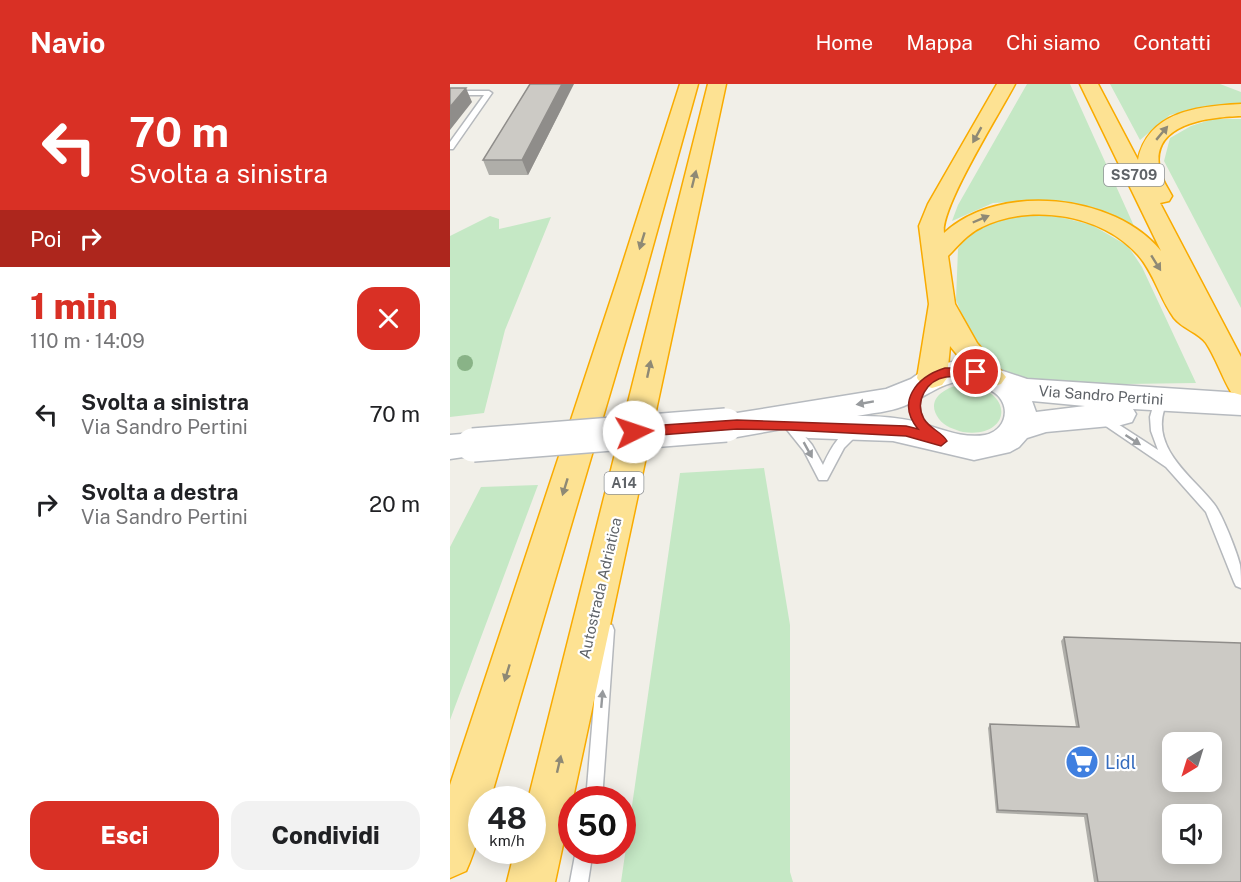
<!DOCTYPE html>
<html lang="it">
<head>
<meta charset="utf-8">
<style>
	body { margin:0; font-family:"Public Sans",sans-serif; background:#f2f2f2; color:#202124; height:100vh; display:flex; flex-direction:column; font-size:22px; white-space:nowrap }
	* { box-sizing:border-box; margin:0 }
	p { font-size:20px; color:#757577 }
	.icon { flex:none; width:33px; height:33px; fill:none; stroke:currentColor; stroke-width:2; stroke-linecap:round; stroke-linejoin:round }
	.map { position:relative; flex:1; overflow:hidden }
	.panel { display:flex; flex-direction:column; background:#fff; width:450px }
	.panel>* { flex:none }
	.banner { background:#d93025; color:#fff; overflow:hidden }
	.needle { width:39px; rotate:218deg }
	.buttons { position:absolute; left:712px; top:648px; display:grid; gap:12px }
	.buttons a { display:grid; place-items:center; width:60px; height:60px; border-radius:12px; background:#fff; box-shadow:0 3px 15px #0003; font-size:30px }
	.speed { position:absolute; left:18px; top:702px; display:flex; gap:12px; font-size:30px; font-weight:700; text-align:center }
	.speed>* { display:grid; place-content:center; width:78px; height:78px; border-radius:50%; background:#fff; box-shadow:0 3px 15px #0003; line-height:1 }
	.speed small { font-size:15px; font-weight:400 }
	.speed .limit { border:9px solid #d22; background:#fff; color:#111 }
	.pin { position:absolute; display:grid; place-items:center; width:51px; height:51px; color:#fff; margin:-26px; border:3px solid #fff; border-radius:50%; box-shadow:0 2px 6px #0007 }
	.me { position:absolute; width:66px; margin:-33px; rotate:86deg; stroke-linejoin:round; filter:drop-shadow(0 0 4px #0008) }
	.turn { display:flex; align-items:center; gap:21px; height:126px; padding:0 30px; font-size:27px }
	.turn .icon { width:78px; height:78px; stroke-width:2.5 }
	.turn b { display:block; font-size:42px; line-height:51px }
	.then { display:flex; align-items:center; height:57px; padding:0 30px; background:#0003; gap:12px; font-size:22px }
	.round { display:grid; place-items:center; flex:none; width:63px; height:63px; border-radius:18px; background:#f2f2f2 }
	.headline { display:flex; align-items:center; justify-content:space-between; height:102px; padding:0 30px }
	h1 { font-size:36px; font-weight:800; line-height:45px; color:#d93025 }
	.action { display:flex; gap:12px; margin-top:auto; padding:12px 30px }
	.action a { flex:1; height:69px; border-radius:18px; background:#d93025; color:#fff; font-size:24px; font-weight:800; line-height:69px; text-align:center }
	.action a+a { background:#f2f2f2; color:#202124 }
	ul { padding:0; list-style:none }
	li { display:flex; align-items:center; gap:18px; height:90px; padding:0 30px }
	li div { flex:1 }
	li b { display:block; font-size:22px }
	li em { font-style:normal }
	header { display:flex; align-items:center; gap:36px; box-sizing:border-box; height:84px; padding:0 30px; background:#d93025; color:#fff }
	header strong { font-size:28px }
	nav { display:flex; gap:33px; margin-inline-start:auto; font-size:21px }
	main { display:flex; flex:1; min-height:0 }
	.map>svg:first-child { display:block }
	.green { fill:#c5e8c5 }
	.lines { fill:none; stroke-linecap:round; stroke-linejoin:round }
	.lane-casing { stroke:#b5b8bc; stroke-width:3 }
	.secondary-casing { stroke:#b6babf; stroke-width:3 }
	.highway-casing { stroke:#f9ab00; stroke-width:3 }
	.lane { fill:#fff; fill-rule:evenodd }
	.secondary { fill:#fff; fill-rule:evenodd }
	.highway { fill:#fde293; fill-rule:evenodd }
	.secondary-bridge-casing { stroke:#b6babf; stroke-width:36; stroke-linecap:butt }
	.secondary-bridge { stroke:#fff; stroke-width:33 }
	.tree { fill:#89b387 }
	.wall { fill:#afaea9 }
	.shaded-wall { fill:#8f8d8a }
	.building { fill:#cccac5; stroke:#8f8d8a; stroke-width:1.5; fill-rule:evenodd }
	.oneway { fill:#8e8975 }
	.oneway2 { fill:#979a9d }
	.route { fill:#d93025; stroke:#8d1f18; stroke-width:1.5 }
	.labels { text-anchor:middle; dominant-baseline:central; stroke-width:4.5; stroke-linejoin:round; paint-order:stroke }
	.shield { fill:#fff; stroke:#8f9295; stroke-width:1.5 }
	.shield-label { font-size:14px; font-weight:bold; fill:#5f6368 }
	.street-label { font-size:15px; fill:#5f6368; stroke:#fff }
	.near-shop-label { font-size:18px; fill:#366cbe; stroke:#fff; text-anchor:start }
</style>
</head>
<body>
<header>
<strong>Navio</strong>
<nav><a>Home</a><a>Mappa</a><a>Chi siamo</a><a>Contatti</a></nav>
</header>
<main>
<section class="panel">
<div class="banner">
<div class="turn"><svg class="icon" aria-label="left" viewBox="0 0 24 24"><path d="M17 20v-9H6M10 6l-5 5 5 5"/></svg><div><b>70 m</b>Svolta a sinistra</div></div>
<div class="then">Poi<svg class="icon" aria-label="right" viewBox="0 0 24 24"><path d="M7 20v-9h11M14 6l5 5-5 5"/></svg></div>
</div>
<div class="headline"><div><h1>1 min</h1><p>110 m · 14:09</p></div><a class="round" style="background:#d93025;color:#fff"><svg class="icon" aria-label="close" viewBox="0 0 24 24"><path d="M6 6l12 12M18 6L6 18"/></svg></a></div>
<ul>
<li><svg class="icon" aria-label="left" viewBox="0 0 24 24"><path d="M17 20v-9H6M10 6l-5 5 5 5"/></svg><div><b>Svolta a sinistra</b><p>Via Sandro Pertini</p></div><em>70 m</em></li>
<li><svg class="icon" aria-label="right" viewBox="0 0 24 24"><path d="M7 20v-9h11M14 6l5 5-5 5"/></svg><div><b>Svolta a destra</b><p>Via Sandro Pertini</p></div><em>20 m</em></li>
</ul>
<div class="action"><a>Esci</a><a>Condividi</a></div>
</section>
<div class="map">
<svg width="791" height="798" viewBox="0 0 791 798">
	<rect width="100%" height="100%" fill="#f1efe8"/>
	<!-- green -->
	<path class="green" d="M577,0h43l64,142 -49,-19 -49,-6 -43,2 -41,18 6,-16z
		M660,0h110l21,8v15l-33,-1 -38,9 -30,25z
		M763,35h28v189l-77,-147 6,-23 21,-12z
		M40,132l9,3v10l52,-12 -46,113 -21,83 -34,4v-181z
		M568,132h38l36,9 36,21 14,21 54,116 -140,2 -38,-7 -23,-12 -20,-19 -19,-47 2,-51 10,-16 25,-12z
		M516,300c51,8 44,55 -3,48 -8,-2 -19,-6 -24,-13 -16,-21 10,-34 27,-35z
		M314,384l26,157v247l3,10h-172l59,-409z
		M88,401l-88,235v-173l31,-60z"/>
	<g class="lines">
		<!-- lane casing -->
		<g class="lane-casing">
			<path id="lane" d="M0,7h39l3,2 -39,56h-3v-7l34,-47h-34z
				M708,322l6,4c-12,40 29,67 50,94 8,10 23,48 26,61 1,7 1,16 1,23l-5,-2 -2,-4 -28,-70 -40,-45 -72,-49 2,-3h8l54,35 -7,-19 -1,-14 2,-7z
				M340,338l4,1 18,22 11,20c7,-15 16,-33 33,-39l6,4 -18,18 -17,32h-8l-15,-29 -20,-25z
				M157,540l5,1 2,5 -12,170h-16l14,-170 2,-5z
				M126,766h17l-5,32h-18z"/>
		</g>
		<!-- secondary casing -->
		<g class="secondary-casing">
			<path id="secondary" d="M510,277l16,1 51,17 214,14v22l-108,-6 3,5 -4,8 -11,3 -75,7 -19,6 -8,9 -9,5 -36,8 -81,-19 -85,-3 -11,-4 -4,-7 -56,10 -11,-4 -4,-8 4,-8 11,-4 149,-24 25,-10 11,-8 23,-8zM510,297c12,1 25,5 35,12 17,13 11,38 -10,42 -23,4 -46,-7 -68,-13 -20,-5 -40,-6 -60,-6 15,-3 32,-4 47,-10 19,-8 36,-22 56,-25zM582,317l53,5 -49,6z
				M23,349l11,3 5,9 -5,9 -34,5v-24z"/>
		</g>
		<!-- highway casing -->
		<g class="highway-casing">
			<path id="highway" d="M230,0h18l-54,194 -154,522h-8c0,26 -5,47 -16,71l-16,7v-93l168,-507z
				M258,0h18l-171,798h-48l8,-32h17v-50h-4z
				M547,0h18c-14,27 -75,124 -71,149 55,-51 171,-39 217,18l-81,-167h18l40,76c10,-49 61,-54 103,-56v12c-31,1 -93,7 -81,55 2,9 8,17 12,25l-3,5 -9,2 81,154v38l-10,-3c-9,-15 -15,-34 -25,-49 -7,-10 -23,-14 -32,-25 -14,-19 -20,-45 -36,-63 -36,-41 -108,-52 -156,-28 -14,6 -24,19 -34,29l7,48 22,39 29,34 -5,7 -10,3 -10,-3 -31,-38 -3,32 -5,7 -10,3 -10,-3 -5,-7 12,-74 -10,-78 9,-22z"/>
		</g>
		<!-- lane -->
		<use href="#lane" class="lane"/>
		<!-- secondary -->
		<use href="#secondary" class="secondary"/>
		<!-- highway -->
		<use href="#highway" class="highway"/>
		<!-- secondary-bridge casing -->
		<g class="secondary-bridge-casing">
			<path id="secondary-bridge" d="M23,361l253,-20"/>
		</g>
		<!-- secondary-bridge -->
		<use href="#secondary-bridge" class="secondary-bridge"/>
	</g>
	<!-- trees -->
	<circle class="tree" cx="15" cy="279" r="8"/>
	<!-- wall -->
	<path class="wall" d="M115,18l-37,73h-39l-6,-15z
		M614,553l177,245h-147l-10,-65 -88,-4 -8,-85 2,-4 86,3 -15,-86z"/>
	<!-- shaded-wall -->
	<path class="shaded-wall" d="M112,0h12l-46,91 -6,-15z
		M16,4l6,14 -22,28v-23z"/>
	<!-- building -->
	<path class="building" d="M80,0h32l-40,76h-39z
		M0,4h16l-16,19z
		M614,553l177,6v239h-143l-11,-68 -89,-4 -8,-86 89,3zM723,658h39v40h-39zM723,730h39v40h-39z"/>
	<!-- one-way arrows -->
	<defs><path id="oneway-solid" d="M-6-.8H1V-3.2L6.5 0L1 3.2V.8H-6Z" transform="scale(1.5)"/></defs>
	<g class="oneway">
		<use href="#oneway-solid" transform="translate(712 49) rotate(-50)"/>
		<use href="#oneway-solid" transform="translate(527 51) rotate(119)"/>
		<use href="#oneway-solid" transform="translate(244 95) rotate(-76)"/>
		<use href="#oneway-solid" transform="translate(531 135) rotate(-23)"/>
		<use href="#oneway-solid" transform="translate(192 157) rotate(107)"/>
		<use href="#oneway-solid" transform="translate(706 179) rotate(58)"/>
		<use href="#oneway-solid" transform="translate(199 285) rotate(-78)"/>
		<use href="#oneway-solid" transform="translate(115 403) rotate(107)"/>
		<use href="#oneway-solid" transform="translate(57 589) rotate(107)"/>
		<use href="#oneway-solid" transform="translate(109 680) rotate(-77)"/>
	</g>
	<g class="oneway2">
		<use href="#oneway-solid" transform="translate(415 319) rotate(170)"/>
		<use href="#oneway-solid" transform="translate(683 356) rotate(33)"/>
		<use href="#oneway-solid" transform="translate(358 366) rotate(61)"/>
		<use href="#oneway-solid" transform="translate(152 615) rotate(-85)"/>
	</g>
	<!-- route -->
	<path class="route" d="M495,284h31l6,4c-8,9 -24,3 -36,5 -19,3 -32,24 -22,42 6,10 18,13 23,22l-6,5 -35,-10 -116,-6 -53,-1 -103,8 -7,-5 7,-5 103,-7 169,6 12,3c-22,-27 -2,-52 27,-61z"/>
	<!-- icons -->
	<defs>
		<g id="supermarket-disc" transform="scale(1.725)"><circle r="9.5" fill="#3f7fe0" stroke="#fff"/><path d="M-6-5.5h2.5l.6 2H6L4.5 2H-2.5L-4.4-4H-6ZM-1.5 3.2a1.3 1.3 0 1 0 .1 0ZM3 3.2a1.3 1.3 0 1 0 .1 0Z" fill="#fff"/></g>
	</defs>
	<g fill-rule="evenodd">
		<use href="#supermarket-disc" x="632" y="678"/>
	</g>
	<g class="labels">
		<!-- shield labels -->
		<g class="shield">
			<rect x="654" y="80" width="60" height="22" rx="4.5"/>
			<rect x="154.5" y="388" width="39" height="22" rx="4.5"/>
		</g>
		<g class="shield-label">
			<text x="684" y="91">SS709</text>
			<text x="174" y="399">A14</text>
		</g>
		<!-- street labels -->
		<g class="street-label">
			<text transform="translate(651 311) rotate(4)">Via Sandro Pertini</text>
			<text transform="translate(150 504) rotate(-77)">Autostrada Adriatica</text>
		</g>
		<!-- near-shop labels -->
		<g class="near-shop-label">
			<text x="655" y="678">Lidl</text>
		</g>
	</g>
</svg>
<div class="buttons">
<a><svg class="needle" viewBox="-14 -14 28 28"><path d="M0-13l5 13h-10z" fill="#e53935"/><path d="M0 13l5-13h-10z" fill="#757577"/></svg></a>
<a><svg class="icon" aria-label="sound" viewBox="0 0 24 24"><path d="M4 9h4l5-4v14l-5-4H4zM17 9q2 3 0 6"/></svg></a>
</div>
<div class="speed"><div>48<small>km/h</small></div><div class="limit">50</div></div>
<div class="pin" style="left:526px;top:288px;background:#d93025"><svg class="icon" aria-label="arrive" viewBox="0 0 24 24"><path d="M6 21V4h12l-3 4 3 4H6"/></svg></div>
<svg class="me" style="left:184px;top:348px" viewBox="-20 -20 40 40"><circle r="19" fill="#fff"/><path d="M0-13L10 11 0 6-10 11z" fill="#d93025"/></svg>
</div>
</main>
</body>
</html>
